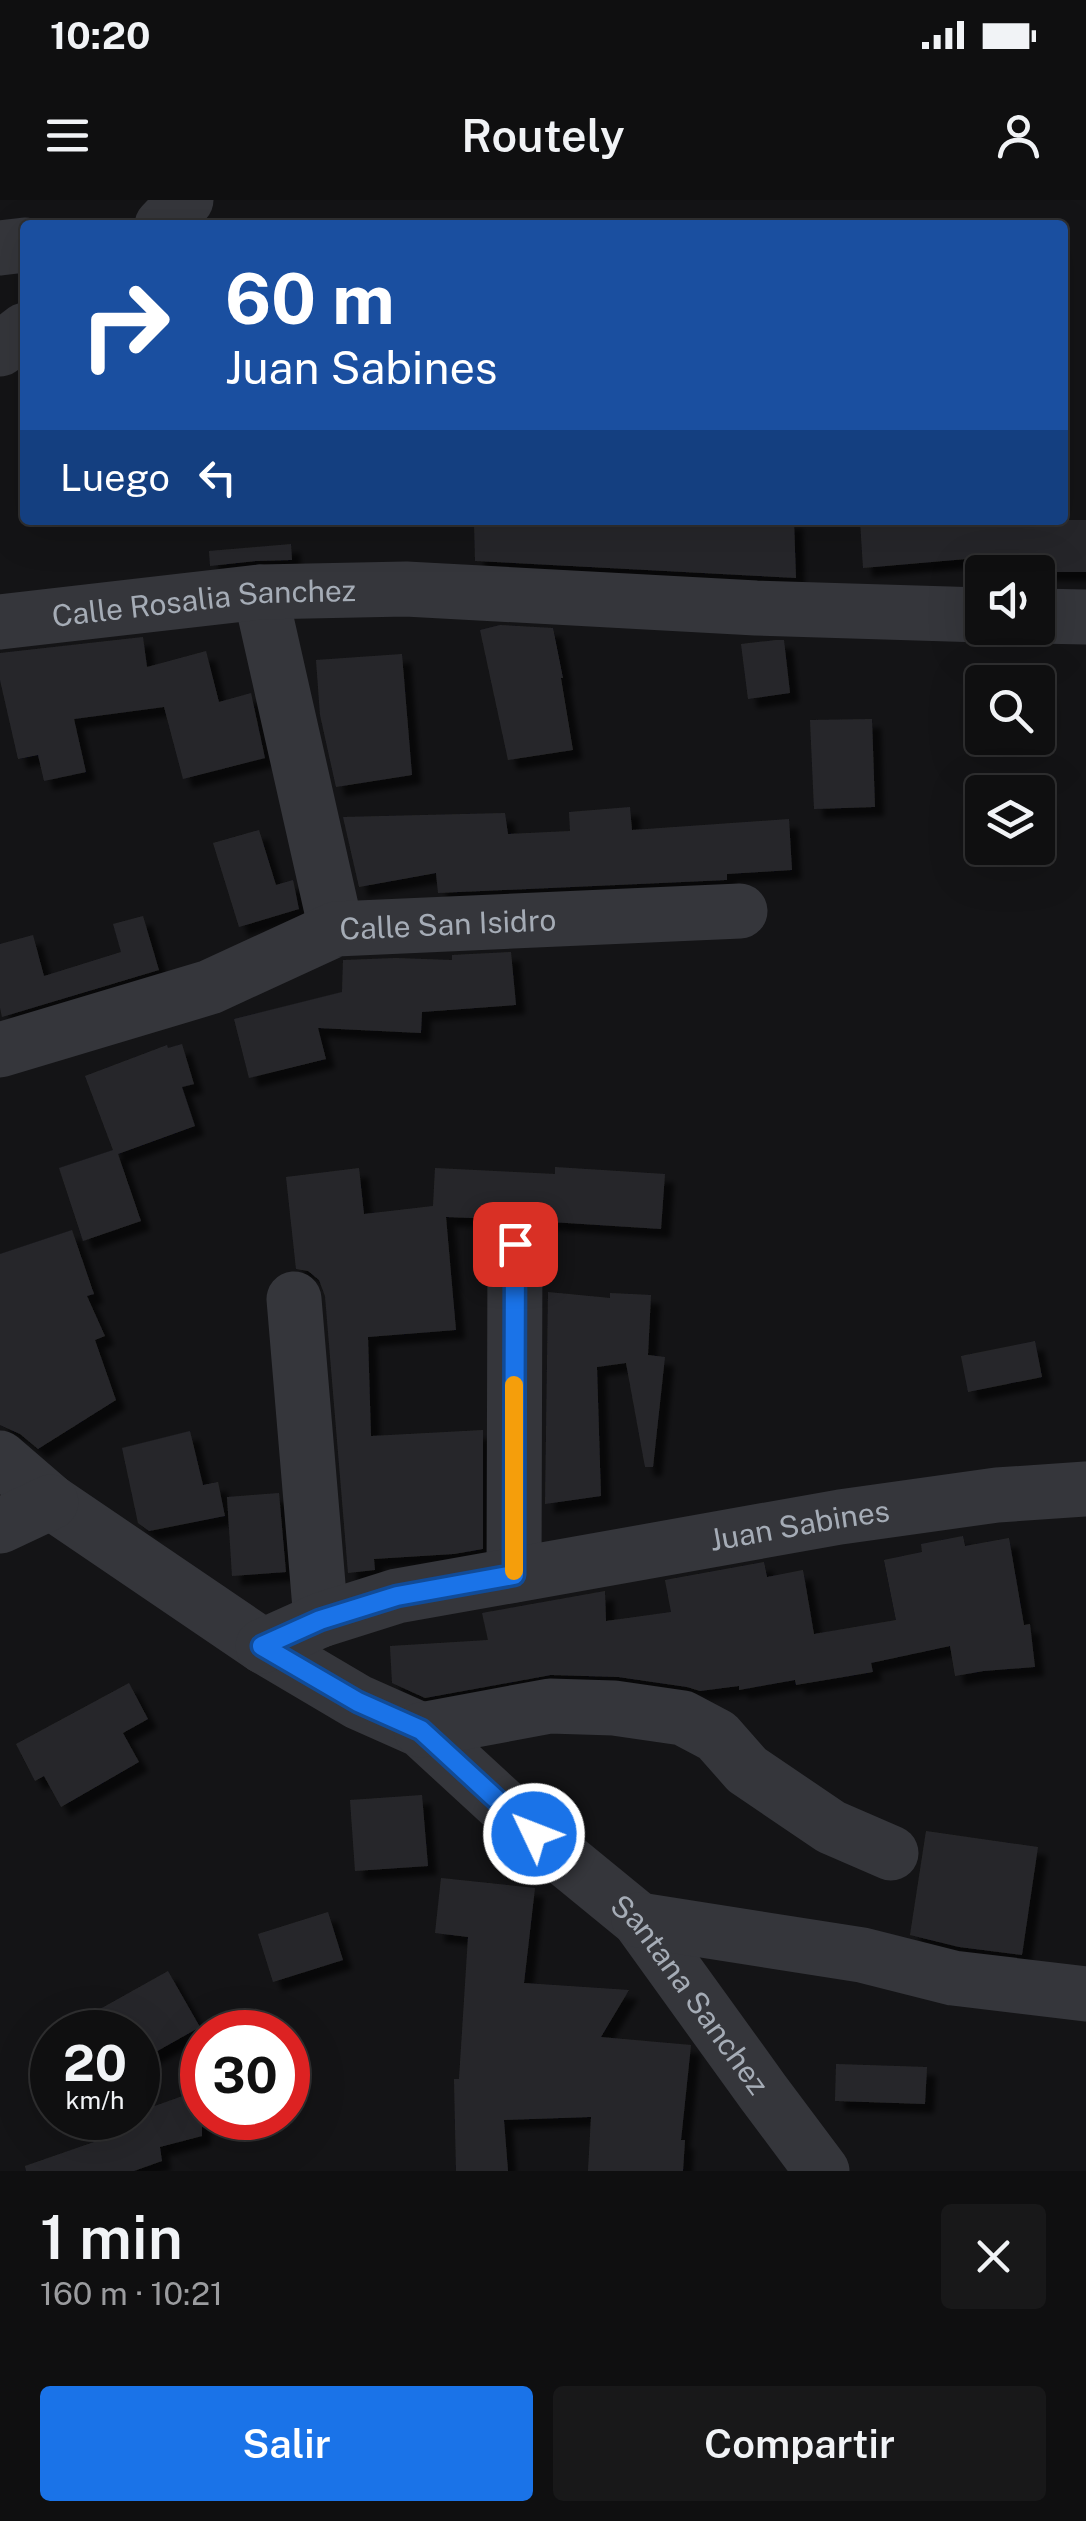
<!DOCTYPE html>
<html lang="es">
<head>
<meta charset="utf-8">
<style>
	body { margin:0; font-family:"Public Sans",sans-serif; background:#181819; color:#f1f3f6; height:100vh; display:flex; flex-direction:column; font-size:38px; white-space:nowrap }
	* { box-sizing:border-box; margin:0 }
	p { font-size:32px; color:#9b9c9f }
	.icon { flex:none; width:55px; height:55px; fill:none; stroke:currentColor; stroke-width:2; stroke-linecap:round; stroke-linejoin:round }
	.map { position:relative; height:1971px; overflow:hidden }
	.details { display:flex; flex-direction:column; background:#0f0f10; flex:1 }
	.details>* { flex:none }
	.hud { position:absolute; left:20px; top:20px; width:1048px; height:305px; border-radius:10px; box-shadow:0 10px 40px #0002,0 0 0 2px #2f2f30; background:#1a4fa0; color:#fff; overflow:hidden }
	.buttons { position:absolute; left:965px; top:355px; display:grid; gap:20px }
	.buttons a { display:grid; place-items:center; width:90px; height:90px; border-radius:10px; background:#0f0f10; box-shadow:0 10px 40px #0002,0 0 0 2px #2f2f30; font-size:50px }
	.speed { position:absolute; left:30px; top:1810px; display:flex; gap:20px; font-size:50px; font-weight:700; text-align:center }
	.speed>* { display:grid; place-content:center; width:130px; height:130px; border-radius:50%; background:#0f0f10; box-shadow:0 10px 40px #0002,0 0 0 2px #2f2f30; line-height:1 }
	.speed small { font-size:25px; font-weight:400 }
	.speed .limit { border:15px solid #d22; background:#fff; color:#111 }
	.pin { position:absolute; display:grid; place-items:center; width:85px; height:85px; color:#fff; margin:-42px; border-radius:20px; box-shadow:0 5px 15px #0006 }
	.me { position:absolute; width:110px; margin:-55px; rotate:313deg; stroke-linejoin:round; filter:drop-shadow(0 0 8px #0008) }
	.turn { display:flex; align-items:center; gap:35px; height:210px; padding:0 40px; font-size:45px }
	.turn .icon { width:130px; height:130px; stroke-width:2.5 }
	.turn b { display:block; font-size:70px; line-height:85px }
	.then { display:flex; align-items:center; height:95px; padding:0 40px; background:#0003; gap:20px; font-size:38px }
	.round { display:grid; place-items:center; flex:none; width:105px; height:105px; border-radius:10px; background:#181819 }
	.headline { display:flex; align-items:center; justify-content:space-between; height:170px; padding:0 40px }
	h1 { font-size:60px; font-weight:600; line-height:75px }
	.cta { display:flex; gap:20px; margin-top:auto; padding:20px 40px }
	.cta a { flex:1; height:115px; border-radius:10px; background:#1a73e8; color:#fff; font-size:40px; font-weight:600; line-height:115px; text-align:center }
	.cta a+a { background:#181819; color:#f1f3f6 }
	.status { display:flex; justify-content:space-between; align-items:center; height:70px; padding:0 50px; background:#0f0f10; direction:ltr }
	.status svg { height:28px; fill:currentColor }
	header { display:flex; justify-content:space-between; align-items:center; height:130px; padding:0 40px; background:#0f0f10; font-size:45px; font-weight:600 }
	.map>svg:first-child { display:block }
	.building { fill:#27272a; filter:url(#shadow) }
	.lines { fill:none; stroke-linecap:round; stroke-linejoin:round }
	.minor { stroke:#35363b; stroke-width:55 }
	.route-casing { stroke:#114b97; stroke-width:25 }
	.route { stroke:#1a73e8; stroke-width:18 }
	.slow { stroke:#f59e0b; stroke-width:18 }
	.labels { text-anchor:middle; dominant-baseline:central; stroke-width:10; stroke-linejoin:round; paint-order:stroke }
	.street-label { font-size:30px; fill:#a5acb6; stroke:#0f0f11 }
</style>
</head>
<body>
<div class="status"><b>10:20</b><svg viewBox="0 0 49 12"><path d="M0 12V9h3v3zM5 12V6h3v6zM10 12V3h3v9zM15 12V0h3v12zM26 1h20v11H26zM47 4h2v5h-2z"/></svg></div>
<header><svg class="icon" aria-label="menu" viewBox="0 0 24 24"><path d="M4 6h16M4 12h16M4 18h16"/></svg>Routely<svg class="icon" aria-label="person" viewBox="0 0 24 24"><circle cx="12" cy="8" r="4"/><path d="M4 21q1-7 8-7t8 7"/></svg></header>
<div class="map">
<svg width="1086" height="1971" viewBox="0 0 1086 1971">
	<defs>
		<filter id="shadow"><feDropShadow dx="9" dy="9" stdDeviation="2.5" flood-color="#0009"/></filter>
	</defs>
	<rect width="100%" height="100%" fill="#141416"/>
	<!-- building -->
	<path class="building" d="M474,320h320l2,58 -321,-17z
		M860,320h226v52h-85v-16l-138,12z
		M291,344l1,16 -36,1 -46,5 -1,-15z
		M500,425l53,3 10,50h-2l12,72 -65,10 -28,-130z
		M143,437l4,30 59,-16 13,51 32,-9 14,65 -82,21 -19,-72 -90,12 12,53 -42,9 -6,-26 -20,4 -18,-79v-27z
		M776,440h8l6,53 -42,6 -7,-55z
		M402,454l10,121 -76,12 -16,-72 -4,-55z
		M872,519l3,88 -61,2 -4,-89z
		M630,607l2,23 157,-11 3,51 -65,4v6l-289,13 -2,-20 -77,14 -16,-70 162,-4 3,21 62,-3 -1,-19z
		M259,630l17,55 17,-5 6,29 -60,18 -26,-84z
		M143,716l16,54 -157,47 -2,-9v-64l33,-9 11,41 77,-24 -8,-28z
		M511,752l5,53 -94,7 -1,21 -103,-5 8,31 -77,19 -15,-59 108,-27 1,-32 53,-2 56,2v-5z
		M182,844l12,40 -12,3 13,39 -77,28 23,67 -58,20 -24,-73 54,-18 -28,-74 82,-31 1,3z
		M555,967l110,7 -4,55 -126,-8 -5,-4 -14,-4 -19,6 -51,-2 10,113 -88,7 3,99 112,-6v119l-29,5 -80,5 1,11 -27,3 -23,-277 -6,-16 -11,-9 -12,-2 -10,-92 73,-9 5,46 69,-8 2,-38 120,6z
		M72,1030l22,64 -7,2 18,40 -10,4 21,60 -78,49 -18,-15 -20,-9v-171z
		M548,1092l62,6v-5l41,2 -3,60 17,2 -12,110h-8l-19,-104 -29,4 4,129 -56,8z
		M1035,1141l7,36 -74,15 -7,-36z
		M190,1231l13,54 15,-3 7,34 -76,15 -11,-8 -16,-75z
		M279,1293l7,79 -54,4 -5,-79z
		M963,1336l2,10 44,-8 15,87 6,-1 5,43 -51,4 -29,5 -5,-30 -79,17 2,9 -77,13 -1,-5 -56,10v-4l-39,5 -13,-4 -69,-10 -67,-2 -126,23 -33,-15 -2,-37 98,-6 -6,-27 123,-22 1,30 65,-9 -6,-32 99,-18 3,15 36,-7 11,64 82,-14 -12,-60 38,-8 -1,-8z
		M129,1483l19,36 -25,14 16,29 -78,45 -17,-31 -9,5 -19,-37z
		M422,1595l6,71 -73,5 -5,-71z
		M926,1631l112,16 -16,108 -63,-8 -49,-12z
		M441,1678l94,10 -11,95 105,7 -28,47 90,8 -10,95h4l-2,31h-95l3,-54 -87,3 4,51h-52l-2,-92h5l9,-142 -33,-4z
		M328,1712l15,48 -70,22 -15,-48z
		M168,1771l32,56 -62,35v-30h-79z
		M836,1864l91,3 -2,37 -90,-3z
		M202,1889v47l-42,11 2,14 -28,10h-108l-1,-5 89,-31 -5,-13 12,-4h17v-6z"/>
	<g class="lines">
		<!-- minor -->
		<g class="minor">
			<path d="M162,25l24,-25"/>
			<path d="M0,48l25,-3"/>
			<path d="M0,149l25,-19"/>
			<path d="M260,392l76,337"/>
			<path d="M1038,416l48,1"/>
			<path id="s1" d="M0,422l260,-30 146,-3 350,19 226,7"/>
			<path id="s2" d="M0,850l210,-63 126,-58 404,-18"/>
			<path d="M294,1099l27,321"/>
			<path id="s3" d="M0,1258l51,44 212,144 95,56 63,28 113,104 105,86 124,172 59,79"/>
			<path d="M0,1326l51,-24"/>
			<path d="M514,1375l1,-331"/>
			<path id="s4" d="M263,1446l58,-26 76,-24 443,-79 157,-22 89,-6"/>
			<path d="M421,1530l129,-24 64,2 69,10 34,18 30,34 84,57 60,26"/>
			<path d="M639,1720l223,35 91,23 133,16"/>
		</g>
	</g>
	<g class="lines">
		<!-- route casing -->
		<g class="route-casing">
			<path id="route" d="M515,1044l-1,331 -117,21 -77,24 -58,26 96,56 63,28 113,104"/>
		</g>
		<!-- route -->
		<use href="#route" class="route"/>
		<!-- slow -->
		<path class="slow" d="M514,1371v-186"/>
	</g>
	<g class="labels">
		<!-- street labels -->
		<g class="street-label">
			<text stroke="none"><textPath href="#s1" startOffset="205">Calle Rosalia Sanchez</textPath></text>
			<text stroke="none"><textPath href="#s2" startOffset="470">Calle San Isidro</textPath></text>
			<text stroke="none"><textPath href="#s4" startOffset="552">Juan Sabines</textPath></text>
			<text stroke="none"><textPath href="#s3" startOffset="882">Santana Sanchez</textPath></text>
		</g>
	</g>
</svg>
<div class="buttons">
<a><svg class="icon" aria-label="sound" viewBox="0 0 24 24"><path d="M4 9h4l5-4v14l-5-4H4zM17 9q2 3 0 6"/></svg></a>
<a><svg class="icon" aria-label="search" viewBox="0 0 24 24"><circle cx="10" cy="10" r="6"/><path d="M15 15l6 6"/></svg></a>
<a><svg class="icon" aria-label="layers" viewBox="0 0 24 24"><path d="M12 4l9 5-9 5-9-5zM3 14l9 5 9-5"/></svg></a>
</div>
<div class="speed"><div>20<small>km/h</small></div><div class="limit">30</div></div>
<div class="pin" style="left:515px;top:1044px;background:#d93025"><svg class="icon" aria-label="arrive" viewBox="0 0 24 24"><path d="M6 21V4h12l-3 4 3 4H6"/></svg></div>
<svg class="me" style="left:534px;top:1634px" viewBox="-20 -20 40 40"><circle r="17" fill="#1a73e8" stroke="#fff" stroke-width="3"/><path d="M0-11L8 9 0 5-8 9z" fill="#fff"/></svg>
<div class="hud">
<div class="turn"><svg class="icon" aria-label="right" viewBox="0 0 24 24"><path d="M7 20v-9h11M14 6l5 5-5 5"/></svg><div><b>60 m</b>Juan Sabines</div></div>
<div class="then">Luego<svg class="icon" aria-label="left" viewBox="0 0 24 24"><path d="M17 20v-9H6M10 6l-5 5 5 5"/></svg></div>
</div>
</div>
<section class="details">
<div class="headline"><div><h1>1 min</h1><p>160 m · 10:21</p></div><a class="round"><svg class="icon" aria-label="close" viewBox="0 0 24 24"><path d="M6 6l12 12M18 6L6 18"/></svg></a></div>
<div class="cta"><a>Salir</a><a>Compartir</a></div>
</section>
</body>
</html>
